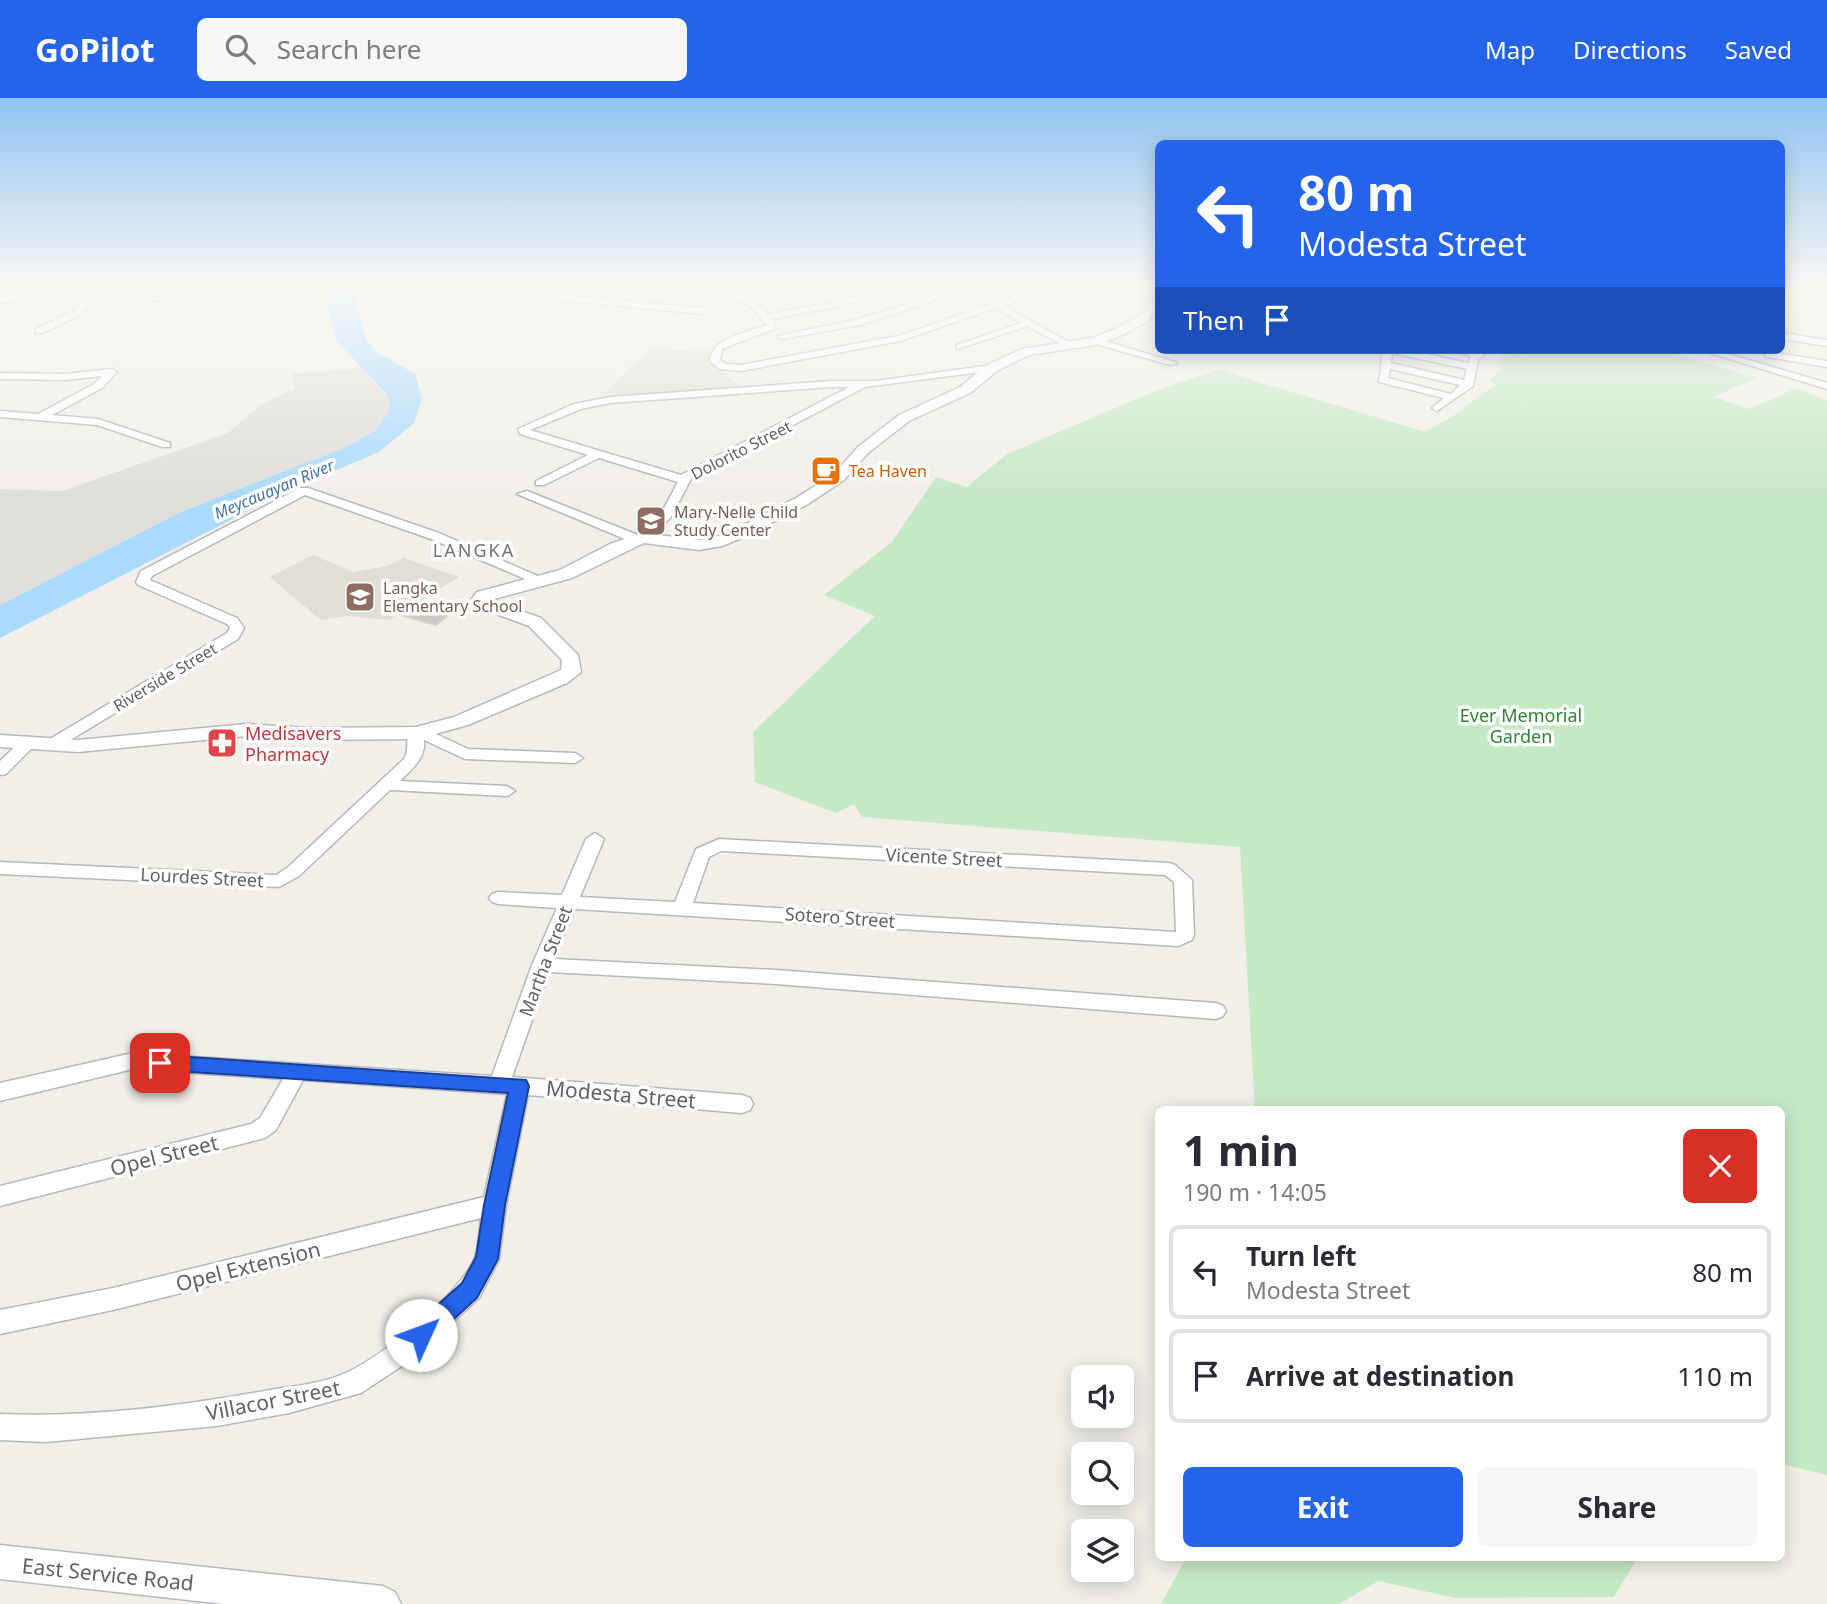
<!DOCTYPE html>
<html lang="en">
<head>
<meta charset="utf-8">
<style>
	body { margin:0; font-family:"Noto Sans",sans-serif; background:#f7f7f7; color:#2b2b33; height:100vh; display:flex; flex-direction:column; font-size:26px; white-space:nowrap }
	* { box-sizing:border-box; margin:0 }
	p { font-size:23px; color:#7c7c81 }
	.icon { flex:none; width:38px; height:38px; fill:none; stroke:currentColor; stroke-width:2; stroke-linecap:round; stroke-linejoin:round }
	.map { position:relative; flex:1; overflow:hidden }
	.panel { position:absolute; left:1155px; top:1008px; width:630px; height:455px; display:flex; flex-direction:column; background:#fff; border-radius:10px; box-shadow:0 4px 18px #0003 }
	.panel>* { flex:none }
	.guide { position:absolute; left:1155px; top:42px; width:630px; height:214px; border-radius:10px; box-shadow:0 4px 18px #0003; background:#2563eb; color:#fff; overflow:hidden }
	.buttons { position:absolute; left:1071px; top:1267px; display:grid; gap:14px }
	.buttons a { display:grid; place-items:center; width:63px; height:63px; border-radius:10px; background:#fff; box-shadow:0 4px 18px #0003; font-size:35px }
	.pin { position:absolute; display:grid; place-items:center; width:60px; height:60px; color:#fff; margin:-30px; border-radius:14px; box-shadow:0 4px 10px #0006 }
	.me { position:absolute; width:77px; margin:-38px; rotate:47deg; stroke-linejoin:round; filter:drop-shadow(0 0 5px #0008) }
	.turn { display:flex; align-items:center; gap:24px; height:147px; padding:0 28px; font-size:32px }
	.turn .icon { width:91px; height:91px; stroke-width:2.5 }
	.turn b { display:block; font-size:49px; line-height:60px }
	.then { display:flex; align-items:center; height:66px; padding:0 28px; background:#0003; gap:14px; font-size:26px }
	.round { display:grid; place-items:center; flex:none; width:74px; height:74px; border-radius:10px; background:#f7f7f7 }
	.head { display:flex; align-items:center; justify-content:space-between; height:119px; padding:0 28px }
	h1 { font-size:42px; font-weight:700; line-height:52px }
	.button { display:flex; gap:14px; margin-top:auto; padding:14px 28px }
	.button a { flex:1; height:80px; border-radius:10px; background:#2563eb; color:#fff; font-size:28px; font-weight:700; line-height:80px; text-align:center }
	.button a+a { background:#f7f7f7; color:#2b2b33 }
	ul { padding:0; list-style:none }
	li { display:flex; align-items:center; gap:21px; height:94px; margin:0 14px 10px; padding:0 14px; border:4px solid #e1e1e2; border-radius:10px }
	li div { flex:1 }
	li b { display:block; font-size:26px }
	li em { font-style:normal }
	header { display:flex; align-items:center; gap:42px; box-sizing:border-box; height:98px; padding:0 35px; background:#2563eb; color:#fff }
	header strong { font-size:33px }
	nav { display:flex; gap:38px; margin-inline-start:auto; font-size:24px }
	.search { width:490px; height:63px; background:#f7f7f7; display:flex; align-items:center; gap:18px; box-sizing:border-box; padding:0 24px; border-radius:10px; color:#7c7c81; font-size:26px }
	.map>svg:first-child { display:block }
	.industrial { fill:#e0deda }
	.education { fill:#e1ded6 }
	.green { fill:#c5e8c5 }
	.water { fill:#aadaff }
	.building { fill:#cccac5; stroke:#d6d1c6; stroke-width:2 }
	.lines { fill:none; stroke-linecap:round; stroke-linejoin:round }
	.minor-casing { stroke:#b5b8bc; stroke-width:3 }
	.tertiary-casing { stroke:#b5b8bc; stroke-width:3 }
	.secondary-casing { stroke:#b6babf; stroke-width:3 }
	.minor { fill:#fff; fill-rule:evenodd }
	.tertiary { fill:#fff; fill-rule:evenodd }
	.secondary { fill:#fff; fill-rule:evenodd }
	.route { fill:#2563eb; stroke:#184099; stroke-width:2 }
	.labels { text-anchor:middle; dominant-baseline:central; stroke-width:7; stroke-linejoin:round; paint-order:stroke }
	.far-street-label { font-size:16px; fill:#5f6368; stroke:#fff }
	.far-food-label { font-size:16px; fill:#c56008; stroke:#fff; text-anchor:start }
	.far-water-label { font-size:16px; font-style:italic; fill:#4174aa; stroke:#fff }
	.far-education-label { font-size:16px; fill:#785e54; stroke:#fff; text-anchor:start }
	.far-quarter-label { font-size:18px; letter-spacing:2px; fill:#70757a; stroke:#fff }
	.park-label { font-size:18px; fill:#348238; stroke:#fff }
	.health-label { font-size:18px; fill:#be3a42; stroke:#fff; text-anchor:start }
	.street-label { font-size:18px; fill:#5f6368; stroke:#fff }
	.near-street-label { font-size:21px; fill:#5f6368; stroke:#fff }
</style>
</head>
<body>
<header>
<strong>GoPilot</strong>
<div class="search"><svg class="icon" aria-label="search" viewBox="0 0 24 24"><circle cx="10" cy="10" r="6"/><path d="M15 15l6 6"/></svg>Search here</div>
<nav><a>Map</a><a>Directions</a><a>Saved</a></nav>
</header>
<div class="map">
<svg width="1827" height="1506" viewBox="0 0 1827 1506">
	<rect width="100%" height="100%" fill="#f1efe8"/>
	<!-- industrial -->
	<path class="industrial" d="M362,270l28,34 -3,13 -14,16 -27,16 -167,66 -179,92v-116l62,2 166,-58 32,-28 34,-16 -2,-15z"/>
	<!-- education -->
	<path class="education" d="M651,251l58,2 3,13 30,24 -77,13 -61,-8z
		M313,457l40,17 35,-6 16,-8 55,19 -70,43 -42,-4 -26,4 -51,-43z"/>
	<!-- green -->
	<path class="green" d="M1514,252h147l96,28 -44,19 37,12 46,-21 31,13v1074l-45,-11v-354l-527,-1 -15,-262 -378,-30 -8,-13 -18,9 -81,-31 -2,-50 122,-116 -51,-21 68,-53 44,-65 31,10 40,-33 158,-67 54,-17 206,62 27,-15 44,-33 -7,-3 15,-14 -9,-4z
		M1186,1460h451l-23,39 -158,1 -78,-17 -39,23h-178z"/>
	<!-- water -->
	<path class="water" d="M325,188h29l-2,6 14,46 8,12 41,24 7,24 -8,25 -35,29 -90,38 -289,148v-33l179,-92 167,-66 28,-16 13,-16 3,-13 -6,-10 -49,-53 -10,-43 14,-8z"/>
	<!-- building -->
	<path class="building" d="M396,506l56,8 -16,13 -43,-12z"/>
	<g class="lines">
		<!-- minor casing -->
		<g class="minor-casing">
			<path id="minor" d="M61,188h20l-81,17v-6z
				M95,188l67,12 -4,3 -51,-7 -12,5 -17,17 -36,17h-6v-4l36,-17 17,-17 11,-4z
				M555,188h8l-4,9 144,13 5,3 -5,3 -146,-14 -7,-5z
				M612,188h31l33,6 -4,3z
				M720,188h8l19,11 54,-11h18l-65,15 14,13 68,-12 48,-16h14l-57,20 -69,13 4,9 -54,21 -2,11 6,4 15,1 157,-29 145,-50h13l-52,20 70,39 -8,2 -38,-21 -71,23v-4l64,-22 -26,-15 -95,33 -159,30 -22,-2 -9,-8c0,-23 39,-29 57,-36l-15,-18 -30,-15z
				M964,188h14l-118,39 -78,14 -5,-3 78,-16z
				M1782,235l45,7v6l-45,-7z
				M1092,241h6l80,24 -8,2 -78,-22z
				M1383,252h25l60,13 3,-7 -20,-6h38l-11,10 -5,26 -36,25 -5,-3 12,-10 -65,-16zM1392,255l75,16 -3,11 -73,-17zM1390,271l70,16 -9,9 -63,-16z
				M1700,252h15l112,33v6z
				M1770,254l57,9v6l-60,-10 -2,-2z
				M992,267l5,3 -1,2 -131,17 -174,92 -20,38 -25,24 -14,1 -115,-48 10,-3 111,44 24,-23 16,-30 -79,-24 -55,27h-8v-4l52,-26 -68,-21 -2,-5 56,-25 36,-7 222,-16h43zM832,289h17l-168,88 -151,-45 51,-21 29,-6z
				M112,271l5,3 -15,16 -50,27 46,4 72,24v4h-8l-65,-22 -97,-8v-6l38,3 56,-30 8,-8 -37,4 -65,-1v-6l65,1z
				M300,390h8l131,45 110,48 -7,4 -5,-1 -106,-45 -126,-44 -153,81 -2,4 87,38 7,10 -6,11 -181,109h-12l-2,-3 2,-3 182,-109 3,-5 -3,-4 -89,-39 -2,-3 5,-11z
				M421,629l47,22 107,4 8,5 -8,5 -110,-4 -41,-19c2,18 -12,29 -24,41l107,5 8,5 -8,5 -117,-6 -91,86 -20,11 -279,-13v-12l276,13 11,-7 117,-109c6,-10 1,-20 6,-29z
				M29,639l6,2 2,3 -2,3 -29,29 -6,1v-14l23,-22z
				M595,735l9,6 -24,58 95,5 21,-53 23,-10 450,24 6,2 17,15 2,55 -2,5 -14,6 -603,-37 -21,50 222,11 440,33 7,3 3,5 -3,5 -7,3 -440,-35 -227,-12 -37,105 230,18 8,3 3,6 -3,6 -8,3 -214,-18 -22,110 -7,54 -20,39 -65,60 -53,35 -72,20 -72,13 -171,16 -46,-2v-26c89,4 182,-8 270,-24 24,-4 55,-7 78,-18 37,-18 108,-75 126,-112 5,-11 5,-29 7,-42l-368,92 -113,24v-24l113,-22 371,-91 23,-103 -204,-14 -27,50 -11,8 -265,68v-20l251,-62 9,-6 23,-39 -150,-10 -133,32v-18l133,-30 359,23 40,-111 25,-57 -59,-4 -6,-2 -3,-4 3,-4 6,-2 64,3 24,-56zM721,753l444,24 9,7 2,50 -483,-29 16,-46z"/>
		</g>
		<!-- tertiary casing -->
		<g class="tertiary-casing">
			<path id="tertiary" d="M0,1447l383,41 12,6 6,12h-177l-224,-25z"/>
		</g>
		<!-- secondary casing -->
		<g class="secondary-casing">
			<path id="secondary" d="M1158,199v10l-11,15 -22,12 -30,11 -66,10 -32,16 -27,22 -61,28 -41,32 -24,27 -36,24 -64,33 -22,9 -23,4 -55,-7 -72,35 -82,22 51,18 37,37 3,17 -14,11 -99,42 -52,14 -106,1 -64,-4 -168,16 -78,-5v-12l78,5 168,-16 64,4 106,-1 38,-10 107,-47 1,-10 -33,-34 -52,-19 -6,-7 6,-8 83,-22 50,-26 32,-11 57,7 14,-2 19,-7 64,-33 38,-24 24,-27 41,-32 61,-28 27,-22 35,-16 70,-11 25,-10 22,-12 15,-18z"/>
		</g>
		<!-- minor -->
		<use href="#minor" class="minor"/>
		<!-- tertiary -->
		<use href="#tertiary" class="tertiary"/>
		<!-- secondary -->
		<use href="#secondary" class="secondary"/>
	</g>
	<!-- sky -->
	<linearGradient id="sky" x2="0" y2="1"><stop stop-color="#8fc3f1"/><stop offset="0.47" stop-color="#f9f8f5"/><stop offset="1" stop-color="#f9f8f5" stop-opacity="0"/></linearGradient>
	<rect width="1827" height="399" fill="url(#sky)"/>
	<!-- route -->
	<path class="route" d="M160,957l366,25 3,6 -24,119 -7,54 -21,39 -48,44 -8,4 -8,-4 -3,-7 3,-8 49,-44 14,-26 8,-52 24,-112 -348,-23 -6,-2 -3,-5 3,-6z"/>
	<!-- icons -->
	<defs>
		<g id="cafe-square" transform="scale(1.575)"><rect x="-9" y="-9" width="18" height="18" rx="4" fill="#e8710a" stroke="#fff"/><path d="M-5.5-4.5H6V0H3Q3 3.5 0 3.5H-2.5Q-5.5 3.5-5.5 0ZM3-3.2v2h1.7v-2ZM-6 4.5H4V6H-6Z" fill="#fff"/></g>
		<g id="school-square" transform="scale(1.575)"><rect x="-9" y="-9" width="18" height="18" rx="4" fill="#8d6e63" stroke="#fff"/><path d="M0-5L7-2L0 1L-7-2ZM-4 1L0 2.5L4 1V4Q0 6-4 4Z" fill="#fff"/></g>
		<g id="pharmacy-square" transform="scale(1.575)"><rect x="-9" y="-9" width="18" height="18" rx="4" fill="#e0444e" stroke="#fff"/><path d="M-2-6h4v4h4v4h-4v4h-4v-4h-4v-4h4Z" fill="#fff"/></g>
	</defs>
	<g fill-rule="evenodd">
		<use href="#cafe-square" x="826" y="373"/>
		<use href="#school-square" x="651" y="423"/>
		<use href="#school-square" x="360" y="499"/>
		<use href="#pharmacy-square" x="222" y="645"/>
	</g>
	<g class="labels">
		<!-- far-street labels -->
		<g class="far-street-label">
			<text transform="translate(741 352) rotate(-27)">Dolorito Street</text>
			<text transform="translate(165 579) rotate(-31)">Riverside Street</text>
		</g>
		<!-- far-food labels -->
		<g class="far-food-label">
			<text x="849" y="373">Tea Haven</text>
		</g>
		<!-- far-water labels -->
		<g class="far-water-label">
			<text transform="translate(274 391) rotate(-23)">Meycauayan River</text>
		</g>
		<!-- far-education labels -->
		<g class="far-education-label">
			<text x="674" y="414">Mary-Nelle Child<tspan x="674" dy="18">Study Center</tspan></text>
			<text x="383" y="490">Langka<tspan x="383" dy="18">Elementary School</tspan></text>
		</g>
		<!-- far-quarter labels -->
		<g class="far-quarter-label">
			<text x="474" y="452">LANGKA</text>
		</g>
		<!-- park labels -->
		<g class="park-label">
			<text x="1521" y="617">Ever Memorial<tspan x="1521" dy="21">Garden</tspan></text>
		</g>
		<!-- health labels -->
		<g class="health-label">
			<text x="245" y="635">Medisavers<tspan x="245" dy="21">Pharmacy</tspan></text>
		</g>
		<!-- street labels -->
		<g class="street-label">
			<text transform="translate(944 759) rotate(3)">Vicente Street</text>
			<text transform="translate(202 779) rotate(3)">Lourdes Street</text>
			<text transform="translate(840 819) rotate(4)">Sotero Street</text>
			<text transform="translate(545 863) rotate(-69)">Martha Street</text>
		</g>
		<!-- near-street labels -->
		<g class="near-street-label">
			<text transform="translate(621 996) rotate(5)">Modesta Street</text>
			<text transform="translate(164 1057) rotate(-14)">Opel Street</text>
			<text transform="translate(248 1168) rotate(-14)">Opel Extension</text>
			<text transform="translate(273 1302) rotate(-11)">Villacor Street</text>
			<text transform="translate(108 1476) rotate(6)">East Service Road</text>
		</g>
	</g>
</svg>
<div class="buttons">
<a><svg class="icon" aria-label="sound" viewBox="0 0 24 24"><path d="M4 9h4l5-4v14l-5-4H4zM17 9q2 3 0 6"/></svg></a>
<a><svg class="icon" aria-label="search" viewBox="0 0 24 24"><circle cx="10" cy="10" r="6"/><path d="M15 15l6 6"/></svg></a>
<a><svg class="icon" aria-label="layers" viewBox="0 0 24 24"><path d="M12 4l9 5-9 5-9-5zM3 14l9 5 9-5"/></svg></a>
</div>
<div class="pin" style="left:160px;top:965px;background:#d93025"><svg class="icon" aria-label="arrive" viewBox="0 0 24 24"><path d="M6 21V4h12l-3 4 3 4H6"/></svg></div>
<svg class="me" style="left:421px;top:1237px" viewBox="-20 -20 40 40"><circle r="19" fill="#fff"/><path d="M0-13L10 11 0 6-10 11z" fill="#2563eb"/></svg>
<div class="guide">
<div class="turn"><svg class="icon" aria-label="left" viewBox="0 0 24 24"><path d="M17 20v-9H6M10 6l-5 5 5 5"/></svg><div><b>80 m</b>Modesta Street</div></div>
<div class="then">Then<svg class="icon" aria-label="arrive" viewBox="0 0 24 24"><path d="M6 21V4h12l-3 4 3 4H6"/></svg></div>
</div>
<section class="panel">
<div class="head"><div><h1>1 min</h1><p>190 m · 14:05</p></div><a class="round" style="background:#d93025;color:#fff"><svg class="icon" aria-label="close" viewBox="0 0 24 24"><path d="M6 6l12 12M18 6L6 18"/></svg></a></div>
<ul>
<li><svg class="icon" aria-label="left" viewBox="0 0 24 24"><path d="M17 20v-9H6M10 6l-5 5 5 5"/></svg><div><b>Turn left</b><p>Modesta Street</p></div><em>80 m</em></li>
<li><svg class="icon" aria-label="arrive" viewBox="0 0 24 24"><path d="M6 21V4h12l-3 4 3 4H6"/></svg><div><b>Arrive at destination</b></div><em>110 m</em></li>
</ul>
<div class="button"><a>Exit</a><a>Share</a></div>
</section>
</div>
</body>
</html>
